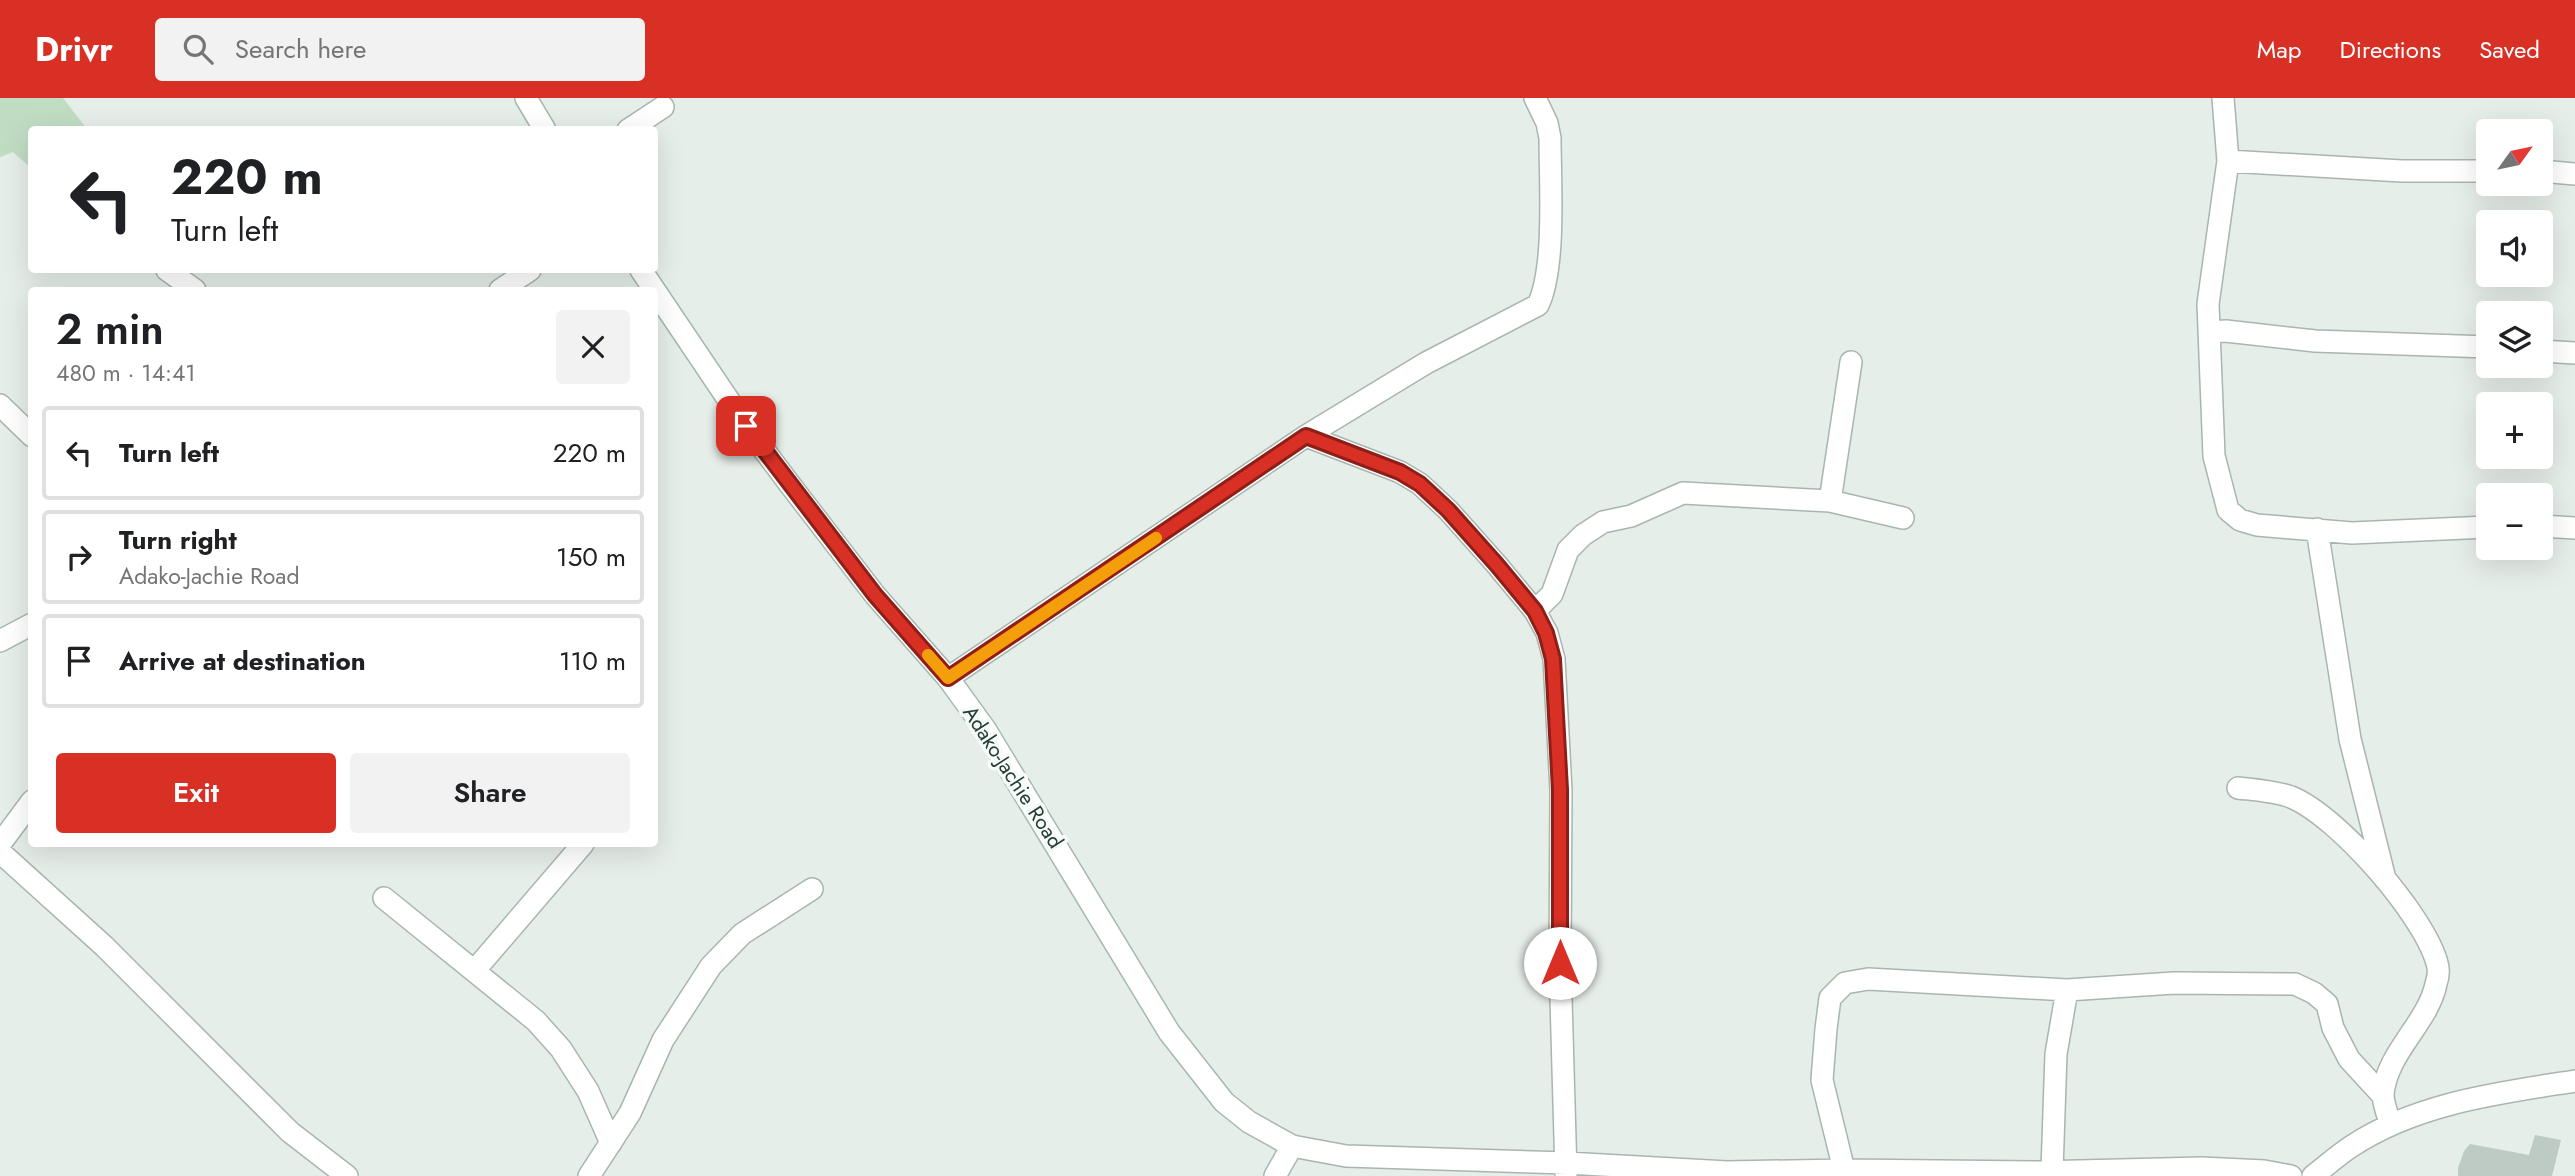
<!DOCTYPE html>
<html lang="en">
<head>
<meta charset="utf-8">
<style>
	body { margin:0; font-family:Jost,sans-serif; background:#f2f2f2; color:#202124; height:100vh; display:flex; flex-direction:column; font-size:26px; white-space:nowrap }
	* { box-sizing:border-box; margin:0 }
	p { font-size:23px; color:#757577 }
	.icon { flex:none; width:38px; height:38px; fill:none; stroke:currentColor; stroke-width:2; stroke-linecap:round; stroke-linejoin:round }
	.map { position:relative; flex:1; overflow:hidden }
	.sheet { position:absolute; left:28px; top:189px; width:630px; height:560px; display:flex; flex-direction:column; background:#fff; border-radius:7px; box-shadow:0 7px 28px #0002 }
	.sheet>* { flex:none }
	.guide { position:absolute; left:28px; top:28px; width:630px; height:147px; border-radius:7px; box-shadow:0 7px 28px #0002; background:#fff; color:#202124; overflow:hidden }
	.needle { width:46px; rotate:57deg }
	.tools { position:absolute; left:2476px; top:21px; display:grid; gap:14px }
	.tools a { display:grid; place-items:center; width:77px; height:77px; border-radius:7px; background:#fff; box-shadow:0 7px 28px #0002; font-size:35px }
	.pin { position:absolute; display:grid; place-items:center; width:60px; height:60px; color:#fff; margin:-30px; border-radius:14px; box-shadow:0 4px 10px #0006 }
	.me { position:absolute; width:77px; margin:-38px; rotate:0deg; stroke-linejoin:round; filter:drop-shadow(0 0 5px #0008) }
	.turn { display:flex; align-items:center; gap:24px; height:147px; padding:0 28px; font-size:32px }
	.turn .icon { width:91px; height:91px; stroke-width:2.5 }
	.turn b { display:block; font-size:49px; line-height:60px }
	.round { display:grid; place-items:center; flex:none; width:74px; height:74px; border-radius:7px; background:#f2f2f2 }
	.overview { display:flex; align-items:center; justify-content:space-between; height:119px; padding:0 28px }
	h1 { font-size:42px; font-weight:600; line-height:52px }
	.primary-button { display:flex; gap:14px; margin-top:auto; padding:14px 28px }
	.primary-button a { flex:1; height:80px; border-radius:7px; background:#d93025; color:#fff; font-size:28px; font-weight:600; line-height:80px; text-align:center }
	.primary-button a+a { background:#f2f2f2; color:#202124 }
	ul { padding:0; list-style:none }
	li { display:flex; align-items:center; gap:21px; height:94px; margin:0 14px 10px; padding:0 14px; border:4px solid #e0e0e0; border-radius:7px }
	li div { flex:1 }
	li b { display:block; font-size:26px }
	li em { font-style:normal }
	header { display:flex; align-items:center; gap:42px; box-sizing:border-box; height:98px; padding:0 35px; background:#d93025; color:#fff }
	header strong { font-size:33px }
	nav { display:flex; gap:38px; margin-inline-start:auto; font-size:24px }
	.search { width:490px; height:63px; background:#f2f2f2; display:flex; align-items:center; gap:18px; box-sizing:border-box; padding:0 24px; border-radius:7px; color:#757577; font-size:26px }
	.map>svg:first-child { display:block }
	.green { fill:#c0ddc4 }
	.building { fill:#becbc5 }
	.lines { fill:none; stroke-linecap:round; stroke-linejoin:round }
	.street-casing { stroke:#a8b6af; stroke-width:24 }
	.secondary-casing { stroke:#a5b9af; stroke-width:24 }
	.street { stroke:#fff; stroke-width:21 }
	.secondary { stroke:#fff; stroke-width:21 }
	.route-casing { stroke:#8d1f18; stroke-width:18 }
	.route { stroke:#d93025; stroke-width:12 }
	.slow { stroke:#f59e0b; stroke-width:12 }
	.labels { text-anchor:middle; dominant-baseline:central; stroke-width:7; stroke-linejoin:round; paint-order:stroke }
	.street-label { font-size:21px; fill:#253f35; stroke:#f6faf8 }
</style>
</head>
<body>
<header>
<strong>Drivr</strong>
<div class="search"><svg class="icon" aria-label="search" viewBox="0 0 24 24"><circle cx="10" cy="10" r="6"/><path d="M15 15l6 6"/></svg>Search here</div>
<nav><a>Map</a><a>Directions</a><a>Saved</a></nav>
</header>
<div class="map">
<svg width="2575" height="1078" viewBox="0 0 2575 1078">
	<rect width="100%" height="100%" fill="#e6eee9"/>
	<!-- green -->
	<path class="green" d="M0,0h63l24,31 -55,1 -1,38 -18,-16 -13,5z"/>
	<!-- building -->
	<path class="building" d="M2535,1037l26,5 -9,36h-94v-8l6,-17 6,-7 59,11z"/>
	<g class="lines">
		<!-- street casing -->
		<g class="street-casing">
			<path id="street" d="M2223,0l5,63 174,10h86
				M628,32l35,-23
				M2228,63l-20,143 6,152 14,54 12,10 17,5 95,8 136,-6
				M2541,73l34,3
				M167,172l28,20
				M500,192l30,-20
				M2210,234l16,-1 89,10 173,6
				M2541,253l34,2
				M0,307l32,31
				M1306,338l94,36 20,12 28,26 49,55 38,46 12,22 7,26 7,131 -1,173 6,211
				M1830,403l21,-139
				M2541,428l34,2
				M2317,431l33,210 35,140
				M1535,513l17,-17 16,-44 15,-15 20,-13 28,-6 52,-23 147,8 73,17
				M0,543l32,-17
				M948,580l358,-242 120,-73 112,-58c18,-37 12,-124 12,-167l-3,-15 -12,-25
				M2238,690c18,2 36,3 53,9 47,19 133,118 146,166 2,6 1,15 -1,21 -8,39 -49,68 -53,110 0,10 5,22 8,31
				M0,746l32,-43
				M0,754l104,94 186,186 57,44
				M384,800l152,123 25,28 27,42 23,52
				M475,872l108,-126
				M1292,1048l54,10 221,7 160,9 117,-2 194,2 164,-4 62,3 27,5
				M1844,1072l-22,-90 4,-51 4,-31 15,-15 23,-4 199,11 107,-7 121,1 19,9 13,11 6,24 16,31 34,37
				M2052,1072l4,-116 11,-64
				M589,1078l41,-63 33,-73 48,-74 31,-32 70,-45
				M2313,1078c13,-10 25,-21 39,-30 65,-43 147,-53 223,-65"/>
		</g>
		<!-- secondary casing -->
		<g class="secondary-casing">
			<path id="secondary" d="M526,0l19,32
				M641,172l105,156 42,56 87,113 73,83 37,51 184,303 55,70 25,20 43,24 -17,30"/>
		</g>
		<!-- street -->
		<use href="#street" class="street"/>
		<!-- secondary -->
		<use href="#secondary" class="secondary"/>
	</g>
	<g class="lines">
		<!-- route casing -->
		<g class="route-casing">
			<path id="route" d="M746,328l129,169 73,83 358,-242 94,36 20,12 28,26 49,55 38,46 11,22 7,26 7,131v173"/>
		</g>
		<!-- route -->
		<use href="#route" class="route"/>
		<!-- slow -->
		<path class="slow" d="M928,557l20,23 208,-140"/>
	</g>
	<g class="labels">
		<!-- street labels -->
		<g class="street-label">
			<text transform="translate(1013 679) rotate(57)">Adako-Jachie Road</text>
		</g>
	</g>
</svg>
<div class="tools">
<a><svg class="needle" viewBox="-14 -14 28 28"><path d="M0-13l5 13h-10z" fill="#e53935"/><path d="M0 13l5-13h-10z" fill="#757577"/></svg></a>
<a><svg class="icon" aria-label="sound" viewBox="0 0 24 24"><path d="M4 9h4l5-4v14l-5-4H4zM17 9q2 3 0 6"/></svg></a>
<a><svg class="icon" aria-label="layers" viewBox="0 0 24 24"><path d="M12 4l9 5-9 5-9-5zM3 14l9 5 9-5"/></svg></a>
<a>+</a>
<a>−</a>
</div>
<div class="pin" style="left:746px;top:328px;background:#d93025"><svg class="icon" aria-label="arrive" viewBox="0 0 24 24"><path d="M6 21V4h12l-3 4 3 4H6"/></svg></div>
<svg class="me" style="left:1560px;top:865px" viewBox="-20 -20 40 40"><circle r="19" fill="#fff"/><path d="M0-13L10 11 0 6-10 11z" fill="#d93025"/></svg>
<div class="guide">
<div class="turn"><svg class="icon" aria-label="left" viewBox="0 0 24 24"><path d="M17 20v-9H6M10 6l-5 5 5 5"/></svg><div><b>220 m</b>Turn left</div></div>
</div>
<section class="sheet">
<div class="overview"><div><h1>2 min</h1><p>480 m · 14:41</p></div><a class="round"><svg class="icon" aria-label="close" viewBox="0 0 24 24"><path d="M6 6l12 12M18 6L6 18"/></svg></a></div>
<ul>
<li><svg class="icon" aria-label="left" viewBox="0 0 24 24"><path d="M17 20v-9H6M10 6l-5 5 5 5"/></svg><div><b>Turn left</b></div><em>220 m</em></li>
<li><svg class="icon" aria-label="right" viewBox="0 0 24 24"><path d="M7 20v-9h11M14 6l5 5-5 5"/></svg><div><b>Turn right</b><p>Adako-Jachie Road</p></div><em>150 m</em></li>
<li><svg class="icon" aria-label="arrive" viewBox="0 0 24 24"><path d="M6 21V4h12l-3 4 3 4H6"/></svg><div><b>Arrive at destination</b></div><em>110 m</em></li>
</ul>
<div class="primary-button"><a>Exit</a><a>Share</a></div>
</section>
</div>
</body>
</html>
